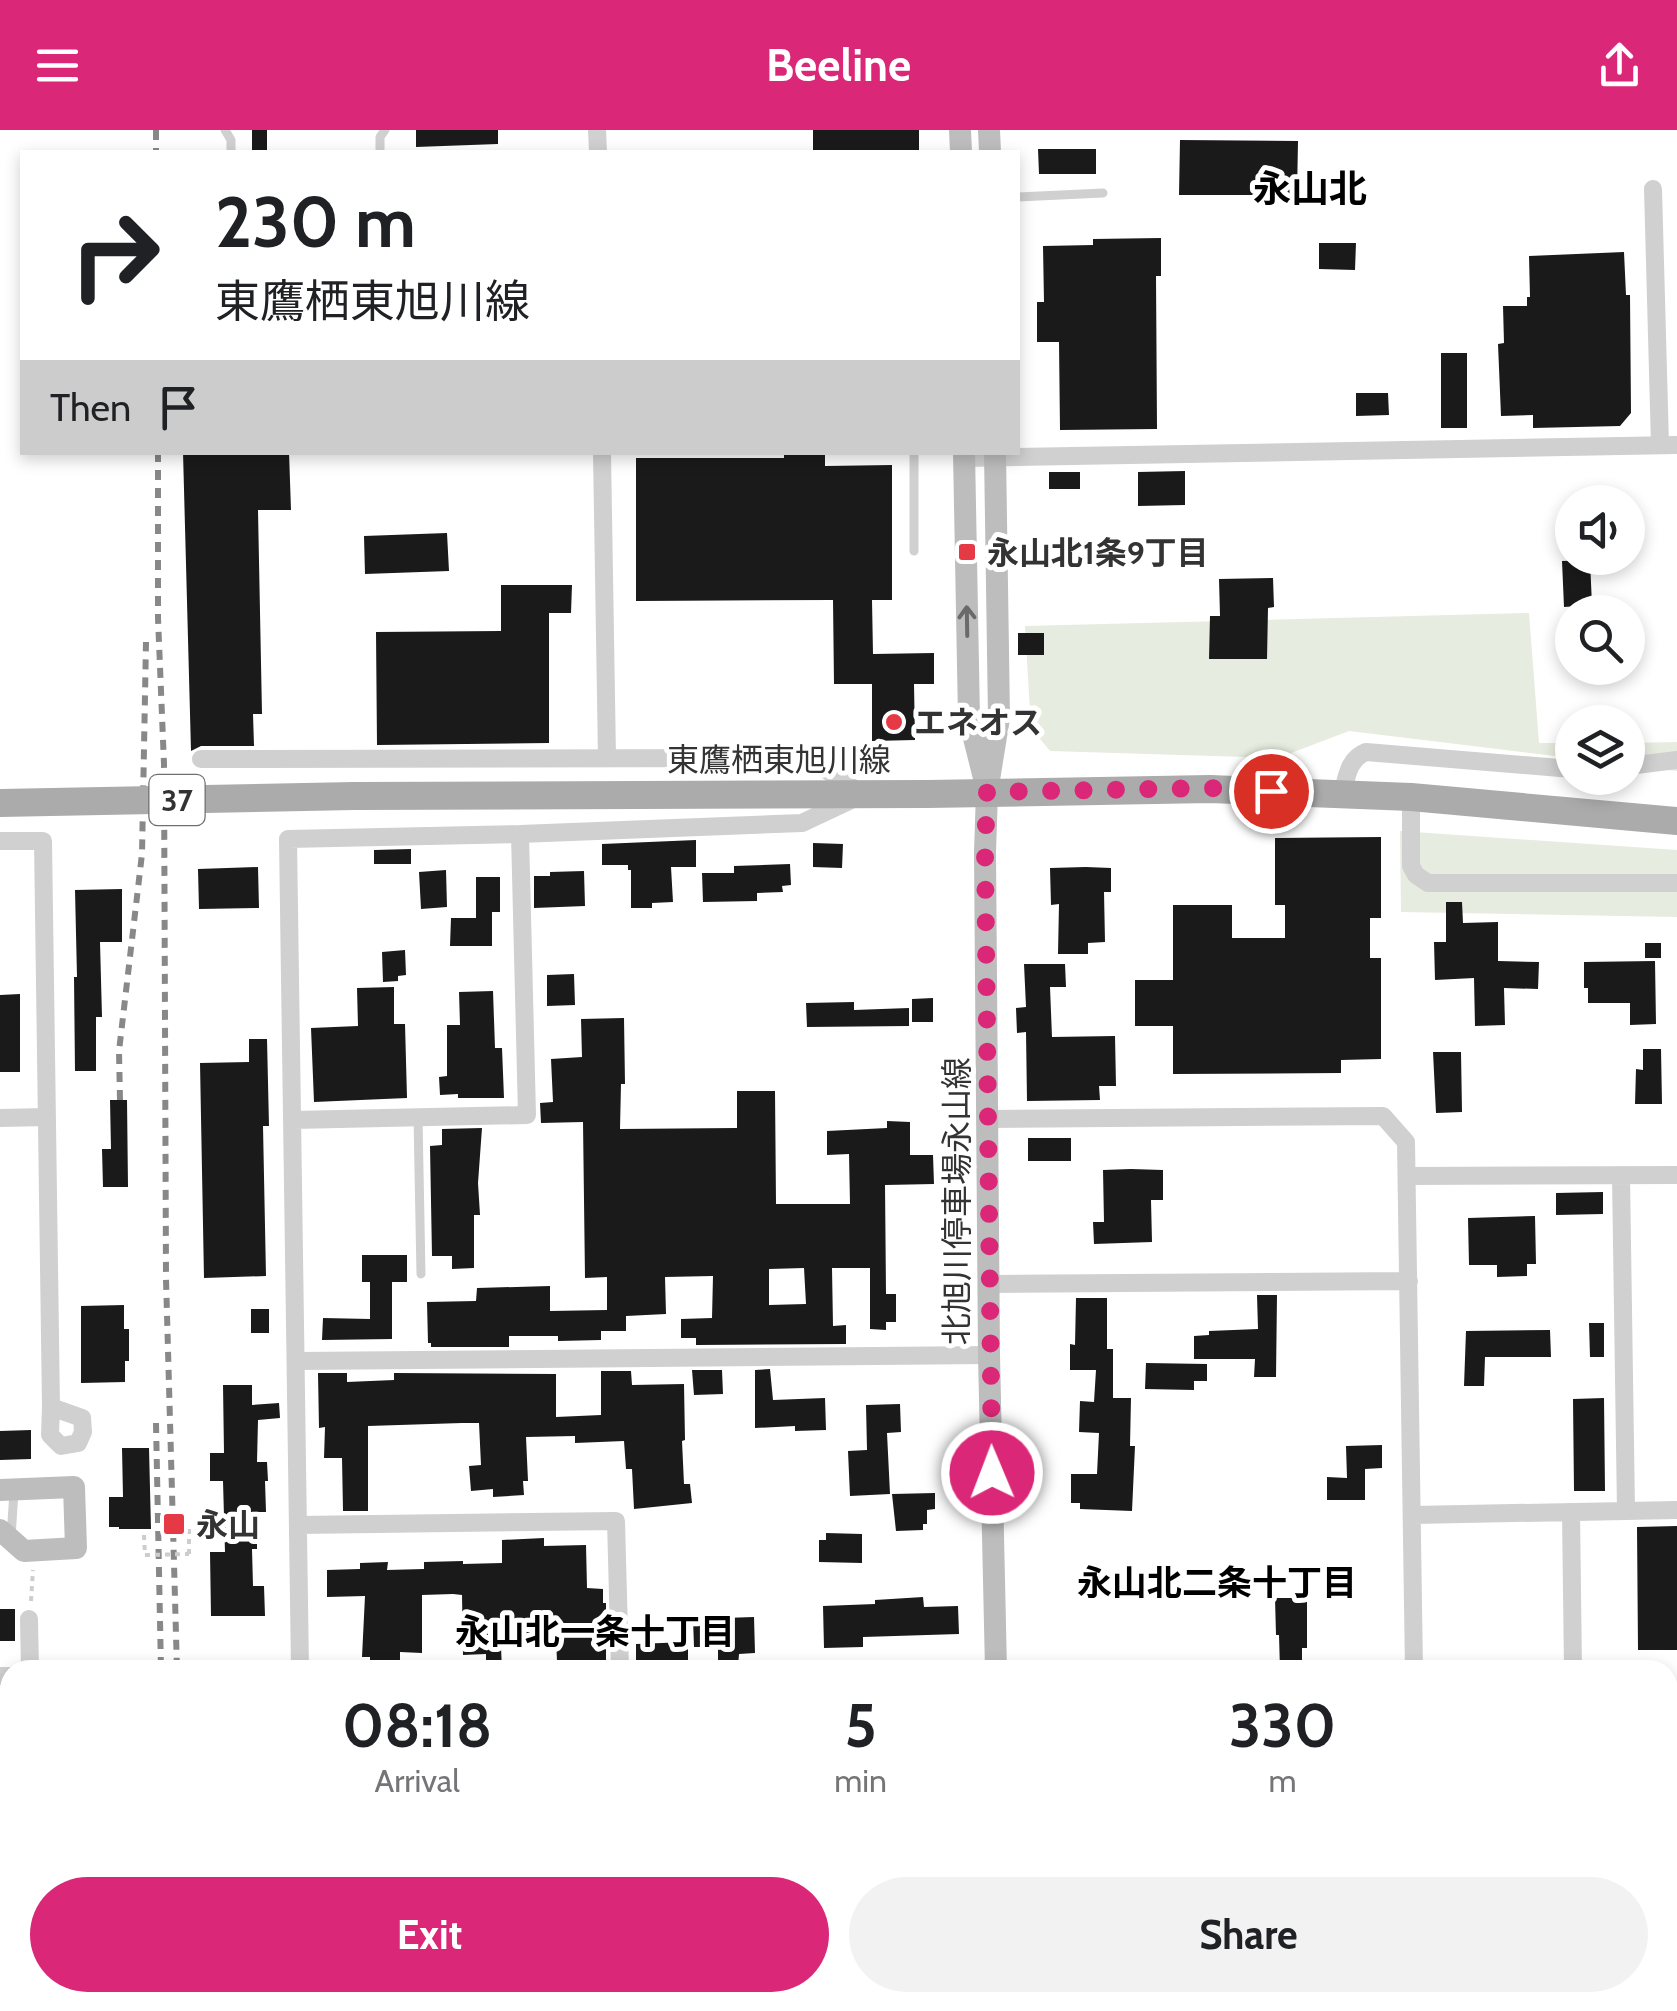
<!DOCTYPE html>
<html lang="en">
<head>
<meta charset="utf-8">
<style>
	body { margin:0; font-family:Cabin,"Noto Sans JP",sans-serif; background:#f2f2f2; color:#202124; height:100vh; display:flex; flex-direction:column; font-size:38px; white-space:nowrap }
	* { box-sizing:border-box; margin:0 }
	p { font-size:32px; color:#757577 }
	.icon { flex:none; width:55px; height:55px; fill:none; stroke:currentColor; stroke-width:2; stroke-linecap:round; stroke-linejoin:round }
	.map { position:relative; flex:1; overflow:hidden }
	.sheet { position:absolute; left:0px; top:1530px; width:1678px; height:352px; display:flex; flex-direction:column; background:#fff; border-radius:30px 30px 0 0; box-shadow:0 5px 15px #0003 }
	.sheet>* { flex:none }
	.banner { position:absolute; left:20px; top:20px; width:1000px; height:305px; border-radius:0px; box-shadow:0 5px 15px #0003; background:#fff; color:#202124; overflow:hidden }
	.tools { position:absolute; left:1555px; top:355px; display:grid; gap:20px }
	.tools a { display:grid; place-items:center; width:90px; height:90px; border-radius:50%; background:#fff; box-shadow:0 5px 15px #0003; font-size:50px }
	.pin { position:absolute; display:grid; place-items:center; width:85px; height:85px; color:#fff; margin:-42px; border:5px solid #fff; border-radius:50%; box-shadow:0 2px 10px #0007 }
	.me { position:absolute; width:110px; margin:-55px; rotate:359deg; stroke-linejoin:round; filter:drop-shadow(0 0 8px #0008) }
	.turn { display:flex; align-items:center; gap:35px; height:210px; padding:0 30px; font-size:45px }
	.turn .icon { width:130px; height:130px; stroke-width:2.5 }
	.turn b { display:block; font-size:70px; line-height:85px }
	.then { display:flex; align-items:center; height:95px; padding:0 30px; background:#0003; gap:20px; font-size:38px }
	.eta { display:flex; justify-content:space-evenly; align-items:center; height:170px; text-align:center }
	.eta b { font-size:60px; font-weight:700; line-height:70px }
	.cta { display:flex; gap:20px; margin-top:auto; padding:20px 30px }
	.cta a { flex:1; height:115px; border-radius:60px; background:#db2777; color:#fff; font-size:40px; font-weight:700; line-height:115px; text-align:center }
	.cta a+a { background:#f2f2f2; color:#202124 }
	header { display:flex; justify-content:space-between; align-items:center; height:130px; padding:0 30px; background:#db2777; color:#fff; font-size:45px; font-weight:700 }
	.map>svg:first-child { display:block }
	.green { fill:#e6ecdf }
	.building { fill:#1a1a1a; fill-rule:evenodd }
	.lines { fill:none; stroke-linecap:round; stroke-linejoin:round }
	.path { stroke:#cdcdcd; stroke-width:4; stroke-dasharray:5 5; stroke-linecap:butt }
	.lane { stroke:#d0d0d0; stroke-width:9 }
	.street { stroke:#d0d0d0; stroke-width:18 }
	.secondary { stroke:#bdbdbd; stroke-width:22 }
	.primary { stroke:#ababab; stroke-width:28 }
	.rail { stroke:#888; stroke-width:6; stroke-dasharray:10 8; stroke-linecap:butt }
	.path-bridge { stroke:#cdcdcd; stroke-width:4; stroke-dasharray:5 5; stroke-linecap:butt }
	.primary-bridge { stroke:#ababab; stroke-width:28 }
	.oneway { stroke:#6a6a6a }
	.route { stroke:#db2777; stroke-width:18; stroke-dasharray:0 32.4 }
	.poi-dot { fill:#e63946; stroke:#fff; stroke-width:4 }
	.labels { text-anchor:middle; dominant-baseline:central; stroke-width:10; stroke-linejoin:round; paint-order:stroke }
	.shield { fill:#fff; stroke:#707070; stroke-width:2.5 }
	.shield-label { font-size:30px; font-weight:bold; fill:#333 }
	.poi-label { font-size:32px; font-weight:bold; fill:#333; stroke:#fff; text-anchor:start }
	.street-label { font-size:32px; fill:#333; stroke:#fff }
	.neighbourhood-label { font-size:35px; font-weight:bold; fill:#000; stroke:#fff }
	.quarter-label { font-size:38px; font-weight:bold; fill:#000; stroke:#fff }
</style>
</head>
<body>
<header><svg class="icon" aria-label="menu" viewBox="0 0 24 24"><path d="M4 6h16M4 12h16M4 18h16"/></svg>Beeline<svg class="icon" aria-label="share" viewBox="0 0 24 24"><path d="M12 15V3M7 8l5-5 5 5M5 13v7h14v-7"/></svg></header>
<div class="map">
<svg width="1677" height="1881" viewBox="0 0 1677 1881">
	<rect width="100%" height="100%" fill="#fff"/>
	<!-- green -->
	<path class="green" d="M1529,483l10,130h33v15l-223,-27 -71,27 -228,-7 -19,-23 -6,-102z
		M1677,612v29l-49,-6v-22z
		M1400,701l277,19v67l-276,-5z"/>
	<!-- building -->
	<path class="building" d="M252,0h15v22h-15z
		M416,0h82v14l-82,3z
		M813,0h106v22h-106z
		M1180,10l118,1 -1,54h-118z
		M1038,19h58v25h-57z
		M1161,108v38h-5l1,153 -97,1 -1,-88h-22v-40h7l-1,-56 50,-1v-6z
		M1319,113h37l-1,27 -36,-1z
		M1624,122l2,43h4l1,118 -11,13 -87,2v-13l-32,1 -3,-72 6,-1 -1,-37h24v-9h3l-1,-41z
		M1441,223h26v75h-26z
		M1356,263h32l1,22 -33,1z
		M183,322h106l2,58h-33l4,204h-9l1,32h-53l-10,5z
		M784,322h41v14l67,-1v135h-20l1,54 61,-1v31h-20l1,56 -43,1v-57h-38l-1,-84 -197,1v-143h148z
		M1185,341v34l-47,1v-34z
		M1049,342h31v17h-31z
		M447,403l2,38 -84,3 -1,-38z
		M1590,430l2,45 -28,2 -2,-46z
		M1273,448l1,29 -6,1 -1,51h-58l1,-43h10l-1,-37z
		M501,455h71l-1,28h-22v130l-172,2 -1,-113 125,-1z
		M1018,503h26v22h-26z
		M1381,707v81h-11v40h11v101l-40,1v13l-168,1v-48h-38v-46h38v-75h59v33h53v-33h-10v-67z
		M696,710v27h-25l2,35 -21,1v5h-21v-38h-3v-5h-26v-21z
		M813,713l30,1 -1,24 -29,-1z
		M411,719v15h-37v-14z
		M790,734l1,21 -9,1 1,6 -26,1v8l-54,1 -1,-29h32v-7z
		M258,737l1,41 -60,1 -1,-40z
		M1086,737l25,1v24h-7l1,50 -17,1v11h-30l1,-50 -8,1 -1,-37z
		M446,740l1,37 -26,2 -2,-37z
		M584,741l1,35 -51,2v-32h16v-4z
		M476,747h24v35h-8v34h-42l1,-28h25z
		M122,759v53h-22l2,75h-6v54h-21l-1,-94h3l-2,-87z
		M1446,772h16l1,21 35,-1v39l41,1 -1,27 -34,-1 1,37 -30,1 -1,-48 -39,2 -1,-38h12z
		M1645,813h16v15h-16z
		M405,820l1,25 -8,1v5l-15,1 -1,-30z
		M1655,831l1,63 -26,1v-22h-42v-15h-4v-26z
		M1024,834h41l1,23h-16l2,50 63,-1 1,50h-17l1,14 -73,1 -1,-69 -9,1 -1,-25 10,-1z
		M574,844l1,31 -28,1v-31z
		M394,857v37h11l2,74 -93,4 -3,-74 47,-2 -1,-38z
		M493,861l2,57h7l2,50h-46v-4l-18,1 -1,-18 8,-1v-51h13l-1,-33z
		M20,864v78h-20v-77z
		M933,868v24h-21v-23z
		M854,872v8l55,-2v18l-102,1 -1,-24z
		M624,888l1,66h-4l-1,45 117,-1v-37h38l1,113h74l-1,-50 -22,1v-24l60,-3v-7l23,1v33h23l1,29 -49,1 1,109h10v28h-10v8l-16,-1v-61h-38l1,58 13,-1v19l-150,1v-7h-15v-19l31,-1 1,-42 -48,1 1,37 -40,2v15h-25v9l-43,1v-5h-49v11h-78v-4h-3l-1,-41 49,-1 1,-13 73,-2v25l57,-1v-33l-22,1 -2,-156 -42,1 -1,-20 13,-1 -2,-43 31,-2 -1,-38zM804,1138l2,36 -37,1v-36z
		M249,909h18l2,87h-6l3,150 -62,2 -4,-215 49,-1z
		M1643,919h18l1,55h-27l1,-35 7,1z
		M1433,922h28l1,60 -26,1z
		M110,970h17l1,87h-25l-1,-38h9z
		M482,998l-4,55 2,32h-6v53l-22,1v-13h-20l-2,-110 12,-1v-16z
		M1028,1008h43v23h-43z
		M1131,1039l32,1v30h-12l1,42 -58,2 -1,-22h11l-1,-52z
		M1603,1062v22l-47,1v-22z
		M1535,1086l1,48h-9v12l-30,1v-12h-28l-1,-47z
		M362,1125h45v27h-15v57l-70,1 1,-22 47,1v-37h-8z
		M1257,1165h20l-1,82h-22l1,-18h-61v-23l15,-1v-4l49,-2z
		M1076,1168h31v51h6v49h18l-1,48h5l-3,65 -52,-2v-6h-9v-29h26l2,-41 -20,-1 1,-31 14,1 2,-32h-26v-26l5,1z
		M124,1175v24h5v32h-4v21l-44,1v-77z
		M251,1179h18v24h-18z
		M1589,1193h15v34h-14z
		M1550,1200l1,27h-66l-1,29h-20l2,-55z
		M1146,1233l61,1v17h-13v9l-49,-1z
		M770,1239l3,31 52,-2 1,32 -31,1v-5l-40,2v-58z
		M692,1240h30l1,24 -29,1z
		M601,1241h30l1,14 52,-1 1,56 -3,1 2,43h6l2,19 -58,6 -2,-40h-6l-2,-28 -49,2v-7l-49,1 2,44h-5l1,14 -31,2v-8l-22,2 -2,-25 12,-1 -2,-42h-17l-94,3v85h-25l-1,-53h-18l1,-31 -6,1 -1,-55h29v9l47,-2v-7l162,1v43l45,-2z
		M223,1255h29v20l27,-2 1,15 -22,2 -1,42h10l1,19h-3l1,31h-9v37h-5l1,37h11l1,30h-54l-1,-64h15l-2,-71h-13v-28h14z
		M1604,1268l1,93h-31l-1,-92z
		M900,1274l1,28 -14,1 3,61 -40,2 -2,-45 19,-1 -1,-45z
		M31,1300v29l-31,1v-29z
		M1382,1315v23l-17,1v31h-38v-23l20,1 -1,-32z
		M122,1318h27l2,81h-32v-2h-10v-30h14z
		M935,1363v16l-8,1v14h-4v6l-27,1 -4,-37z
		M1677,1396v124h-39l-1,-123z
		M826,1403l36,1v29l-43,-1v-22h7z
		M544,1408v8l42,-1 1,43 16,1v14h3v65l-41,1 -8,-8 -1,-22 -42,2v5l-13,1 1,23h-16v-16l-23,1 -1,-60 -9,-1 -31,1v58l-22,-1v18h-22v-6h-8v-7h-8l3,-61 -38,1v-27l33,-1v-6l28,-1 -1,8 37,-1v-7l39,-1v3l39,-1v-23z
		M923,1467l1,10 34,-1 1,28 -96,3v10l-39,1 -1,-42 52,-2v-4z
		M1275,1468h32v50h-5v22h-22l-1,-35h-3z
		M0,1479h15v32h-15z
		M754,1487l1,36 -16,1 -1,12 -20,1v-20h-24l-1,-28z
		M688,1512v28h-52v-26z"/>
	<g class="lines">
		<!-- path -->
		<path class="path" d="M144,1405l1,20
			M189,1424v-25
			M31,1471l2,-31"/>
		<!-- lane -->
		<path class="lane" d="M225,0l6,10v12
			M380,22v-15l5,-7
			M1018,67l85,-4
			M914,421v-99
			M418,988l3,156
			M11,1407l3,-45"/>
		<!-- street -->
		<path class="street" d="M597,0l1,22
			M1653,59l7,256
			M602,322l5,306
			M964,328l713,-13
			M201,629l608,-1 51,35
			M1628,636l49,-6
			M1342,664c5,-17 6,-35 24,-42l206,17
			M1411,667v69l5,9 12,8h249
			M0,711h43l8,566 31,11 1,14 -5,11 -17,3 -11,-11 1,-28
			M0,988l47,-1
			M988,989l395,-3 23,26 8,528
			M293,990l234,-5 -7,-281
			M1408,1046l269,-1
			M1621,1046l5,335
			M990,1154l419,-3
			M297,1231l692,-6
			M1571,1382l2,158
			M1413,1385l264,-5
			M298,1395l318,-4 4,149
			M29,1489l1,51
			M300,1540l-12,-831 232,-5 282,-11 51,-24
			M0,1546h10
			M1668,1730h9
			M0,1732h10
			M35,1872v9
			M305,1872v9
			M1419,1872v9
			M624,1881v-9"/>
		<!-- secondary -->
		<path class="secondary" d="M960,0l1,22
			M989,0l1,22
			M964,322l5,266 16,64
			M995,322l4,266 -12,74 -2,60 4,503 7,315
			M0,1360l74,-3 2,61 -52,3 -24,-21
			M1000,1872v9"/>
		<!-- primary -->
		<path class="primary" d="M354,666l574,-2 282,-5 201,8 266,24"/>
		<!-- rail -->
		<path class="rail" d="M156,0v22
			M158,322v166l6,146 2,515 11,391
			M120,970l-1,-49 23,-197 4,-212
			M156,1293l5,247
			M168,1872v9"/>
		<!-- path-bridge -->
		<path class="path-bridge" d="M145,1425l44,-1"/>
		<!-- primary-bridge -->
		<path class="primary-bridge" d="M0,673l354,-7"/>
	</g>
	<!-- one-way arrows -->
	<defs><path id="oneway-shaft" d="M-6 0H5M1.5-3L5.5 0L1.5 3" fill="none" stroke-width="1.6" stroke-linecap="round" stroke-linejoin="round" transform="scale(2.5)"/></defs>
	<use class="oneway" href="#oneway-shaft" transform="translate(967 491) rotate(-91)"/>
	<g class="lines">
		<!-- route -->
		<path class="route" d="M992,1343l-7,-621 2,-60 223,-4 61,3"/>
	</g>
	<!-- markers -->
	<g class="poi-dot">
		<rect x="957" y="412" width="20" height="20" rx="5"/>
		<circle cx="894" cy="592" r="10"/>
		<rect x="162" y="1382" width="24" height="24" rx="5"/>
	</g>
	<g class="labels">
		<!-- shield labels -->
		<rect class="shield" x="149.5" y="645" width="55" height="50" rx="8"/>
		<g class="shield-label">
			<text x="177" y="670">37</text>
		</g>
		<!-- poi labels -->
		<g class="poi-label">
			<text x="987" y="422">永山北1条9丁目</text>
			<text x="914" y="592">エネオス</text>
			<text x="196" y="1394">永山</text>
		</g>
		<!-- street labels -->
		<g class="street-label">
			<text x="779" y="629">東鷹栖東旭川線</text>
			<text transform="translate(956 1071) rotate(-90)">北旭川停車場永山線</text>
		</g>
		<!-- neighbourhood labels -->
		<g class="neighbourhood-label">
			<text x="1217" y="1452">永山北二条十丁目</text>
			<text x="595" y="1501">永山北一条十丁目</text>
		</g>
		<!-- quarter labels -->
		<g class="quarter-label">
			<text x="1310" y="58">永山北</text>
		</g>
	</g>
</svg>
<div class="tools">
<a><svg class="icon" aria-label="sound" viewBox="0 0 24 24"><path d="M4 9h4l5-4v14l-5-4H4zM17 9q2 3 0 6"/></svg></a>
<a><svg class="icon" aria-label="search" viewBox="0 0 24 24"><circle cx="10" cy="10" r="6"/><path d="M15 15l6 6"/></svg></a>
<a><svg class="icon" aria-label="layers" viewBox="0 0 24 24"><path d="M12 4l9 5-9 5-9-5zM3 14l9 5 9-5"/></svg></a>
</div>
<div class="pin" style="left:1271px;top:661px;background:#d93025"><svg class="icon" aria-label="arrive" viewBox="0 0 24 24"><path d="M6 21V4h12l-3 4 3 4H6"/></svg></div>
<svg class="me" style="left:992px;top:1343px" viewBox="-20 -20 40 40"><circle r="17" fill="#db2777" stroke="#fff" stroke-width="3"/><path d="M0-11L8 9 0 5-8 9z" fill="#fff"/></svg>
<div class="banner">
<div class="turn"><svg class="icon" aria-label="right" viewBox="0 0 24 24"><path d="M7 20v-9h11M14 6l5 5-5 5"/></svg><div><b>230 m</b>東鷹栖東旭川線</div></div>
<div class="then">Then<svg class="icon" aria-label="arrive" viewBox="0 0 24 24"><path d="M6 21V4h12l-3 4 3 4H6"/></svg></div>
</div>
<section class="sheet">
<div class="eta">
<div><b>08:18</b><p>Arrival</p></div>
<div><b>5</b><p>min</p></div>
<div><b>330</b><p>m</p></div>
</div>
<div class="cta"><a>Exit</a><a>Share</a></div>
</section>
</div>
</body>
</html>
